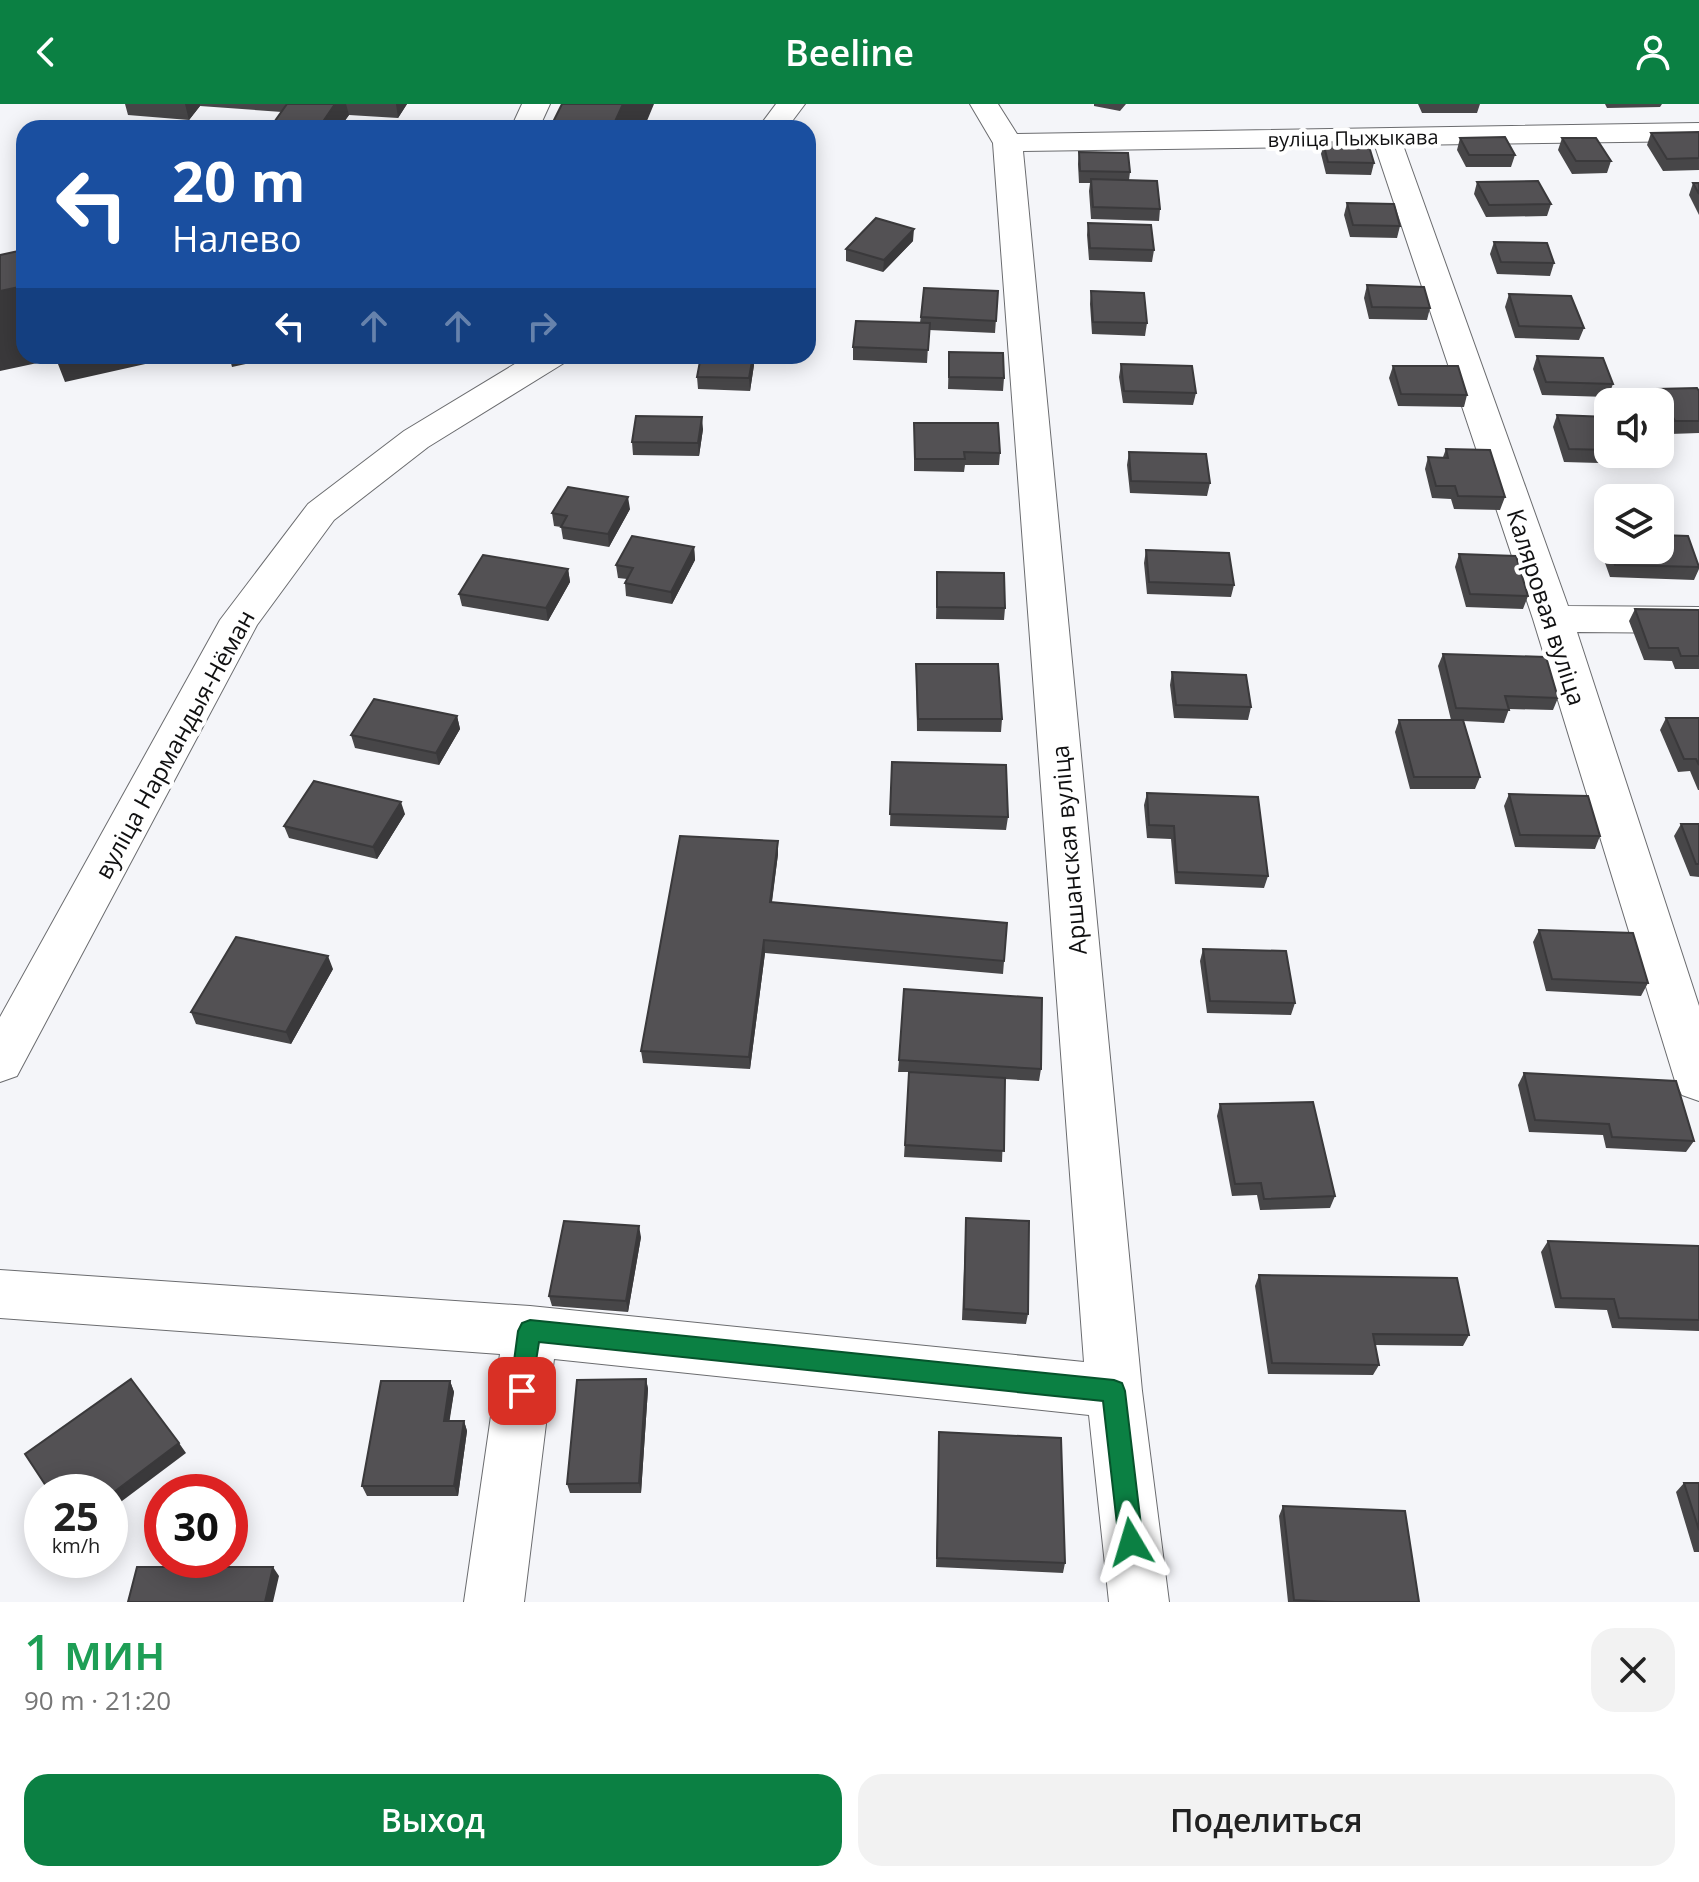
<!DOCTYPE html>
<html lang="ru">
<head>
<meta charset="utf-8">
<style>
	body { margin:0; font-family:"Open Sans",sans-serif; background:#f2f2f2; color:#222; height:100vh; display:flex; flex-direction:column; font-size:30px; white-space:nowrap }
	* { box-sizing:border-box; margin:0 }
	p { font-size:26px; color:#767676 }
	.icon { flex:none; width:44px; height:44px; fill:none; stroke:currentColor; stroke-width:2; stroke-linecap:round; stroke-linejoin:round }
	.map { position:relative; height:1498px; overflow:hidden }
	.drawer { display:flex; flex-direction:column; background:#fff; flex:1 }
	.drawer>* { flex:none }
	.banner { position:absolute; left:16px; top:16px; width:800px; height:244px; border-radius:24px; box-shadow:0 4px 20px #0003; background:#1a4fa0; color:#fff; overflow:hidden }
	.buttons { position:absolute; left:1594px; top:284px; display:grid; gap:16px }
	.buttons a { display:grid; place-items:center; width:80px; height:80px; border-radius:16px; background:#fff; box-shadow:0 4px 20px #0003; font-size:40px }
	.speed { position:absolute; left:24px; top:1370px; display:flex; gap:16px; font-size:40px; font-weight:700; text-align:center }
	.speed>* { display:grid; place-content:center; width:104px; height:104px; border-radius:50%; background:#fff; box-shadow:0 4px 20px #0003; line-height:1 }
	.speed small { font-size:20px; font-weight:400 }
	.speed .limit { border:12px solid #d22; background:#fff; color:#111 }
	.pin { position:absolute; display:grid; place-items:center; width:68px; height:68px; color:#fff; margin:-34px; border-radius:16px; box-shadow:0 4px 12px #0006 }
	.me { position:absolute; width:88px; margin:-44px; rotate:353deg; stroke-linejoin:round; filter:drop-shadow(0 0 6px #0008) }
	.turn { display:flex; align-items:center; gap:28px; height:168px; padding:0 24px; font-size:36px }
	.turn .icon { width:104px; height:104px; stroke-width:2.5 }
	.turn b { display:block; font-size:56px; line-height:68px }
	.lanes { display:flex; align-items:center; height:76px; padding:0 24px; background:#0003; justify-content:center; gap:40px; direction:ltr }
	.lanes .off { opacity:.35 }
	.round { display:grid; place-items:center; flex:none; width:84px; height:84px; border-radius:24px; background:#f2f2f2 }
	.headline { display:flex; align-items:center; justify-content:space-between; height:136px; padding:0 24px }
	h1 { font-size:48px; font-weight:600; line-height:60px; color:#1e9e55 }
	.primary-button { display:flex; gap:16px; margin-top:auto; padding:16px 24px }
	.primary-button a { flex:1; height:92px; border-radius:24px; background:#0b8043; color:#fff; font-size:32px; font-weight:600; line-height:92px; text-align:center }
	.primary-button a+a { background:#f2f2f2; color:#222 }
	header { display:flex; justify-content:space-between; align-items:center; height:104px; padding:0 24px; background:#0b8043; color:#fff; font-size:36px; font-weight:600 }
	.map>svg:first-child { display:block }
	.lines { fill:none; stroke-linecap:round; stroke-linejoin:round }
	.minor-casing { stroke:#6b6c6f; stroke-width:2 }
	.minor { fill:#fff; fill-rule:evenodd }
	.wall { fill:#474648 }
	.shaded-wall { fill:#3a393b }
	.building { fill:#535154; stroke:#3a393b; stroke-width:2 }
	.route { fill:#0b8043; stroke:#07532c; stroke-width:2 }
	.labels { text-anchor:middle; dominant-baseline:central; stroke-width:8; stroke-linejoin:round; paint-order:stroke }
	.far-street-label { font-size:20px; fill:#101011; stroke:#fff }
	.street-label { font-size:24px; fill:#101011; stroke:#fff }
</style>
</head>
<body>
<header><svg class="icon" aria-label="back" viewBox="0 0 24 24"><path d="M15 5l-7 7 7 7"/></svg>Beeline<svg class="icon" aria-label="person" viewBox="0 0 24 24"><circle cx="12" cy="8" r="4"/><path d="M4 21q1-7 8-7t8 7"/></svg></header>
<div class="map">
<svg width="1699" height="1498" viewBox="0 0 1699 1498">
	<rect width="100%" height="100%" fill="#f4f5f9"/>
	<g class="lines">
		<!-- minor casing -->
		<g class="minor-casing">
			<path id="minor" d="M522,0h28l-11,24h-28z
				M776,0h29l-18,24h-29z
				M970,0h28l19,30 682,-11v18l-296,4 165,461 131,1v26l-122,-1 122,374v95l-17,-6 -7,-14 -142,-462 -158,-473 -352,5 119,1240 27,211h-60l-20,-187 -535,-56 -30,243h-60l36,-248 -500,-36v-48l530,36 554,56 -91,-1219z
				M528,252h41l-5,7 -136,84 -94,73 -77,105 -240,451 -17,6v-65l220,-397 88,-116 96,-73z"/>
		</g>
		<!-- minor -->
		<use href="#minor" class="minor"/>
	</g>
	<!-- wall -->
	<path class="wall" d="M125,0h282l-9,14 -49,-3 -7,9 -70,1 10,-13 -82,-6 -11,14 -61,-5z
		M1094,0h32l-6,7 -26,-5z
		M1418,0h62l-3,9h-55z
		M1605,0h57l-2,3 -53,1z
		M1699,28v38l-36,1 -16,-26 4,-12z
		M1460,34l55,17 -4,12h-45l-9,-17z
		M1562,34l49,23 -4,12 -35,1 -14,-24z
		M1323,38l51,21 -3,12 -45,-1 -5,-20z
		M1079,48l51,20 -1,8 31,29 -1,12 -68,-2 -2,-28 1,-8h-11l-1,-19z
		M1477,78l74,22 -4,12 -61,1 -12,-23z
		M1693,79h6v32l-10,-20z
		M1347,99l53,23 -3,12 -47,-1 -6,-22z
		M1088,119l66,27 -2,12 -63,-2 -2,-25z
		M913,137l-30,31 -37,-11v-12z
		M1494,138l60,21 -4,13 -53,-2 -7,-20z
		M1367,181l63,23 -3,12 -58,-1 -5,-21z
		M924,184l74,3 -3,42 -66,-3 -2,33 -74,-3v-13l67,-24z
		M1091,187l56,32 -2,13 -53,-2 -2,-30z
		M1509,190l75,34 -5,12 -64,-2 -10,-31z
		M949,248l55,26 -1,13 -55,-2z
		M701,252h52l1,9 -4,26 -52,-2 -1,-12z
		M1537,252l76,28 -5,13 -66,-2 -9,-26z
		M1121,260l75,29 -3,12 -70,-2 -4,-26z
		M1393,262l74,29 -3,12 -66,-1 -9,-28z
		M1657,285l42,2v42l-29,1 -10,-18v-14l-8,-1z
		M1557,311l51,2v37h30l-4,10 -70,-2 -11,-35z
		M914,319l86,30 -1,12h-34l-1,7 -50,-1z
		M703,325l-4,27 -66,-1 -1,-13z
		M1446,345l59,48 -5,13 -46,-1 -3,-10 -19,-1 -7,-29 3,-12h15z
		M1129,348l81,31 -3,13 -77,-3 -3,-28z
		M630,405l-21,38 -46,-8 -2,-12 -7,-1 -2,-13z
		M1604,429h4v17h52l39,15v4l-5,11 -84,-3 -11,-31z
		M694,443l1,13 -23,44 -46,-8 -1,-13 2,-4 -9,-1 -2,-13z
		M1146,446l88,35 -3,12 -84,-3 -3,-31z
		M1459,450l69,42 -5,13 -57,-2 -11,-40z
		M568,465l2,13 -22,39 -86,-15 -3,-12z
		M937,468l68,36 -1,12 -68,-1z
		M1635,505l64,1v59h-24l-3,-8 -28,-1 -15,-39z
		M1443,550l115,44 -5,12 -44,-1 -5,14 -41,-2 17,56 -5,12h-65l-15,-57 4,-12h52l-13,-54z
		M916,560l86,55 -1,13 -84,-1z
		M1172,568l79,35 -3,13 -74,-2 -4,-33z
		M457,612l3,13 -21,36 -84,-17 -4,-13z
		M1666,614h33v72h-1l-8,-19 -12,1 -18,-42z
		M892,658l116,55 -2,13 -116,-4z
		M1147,689l121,83 -4,12 -89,-4 -4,-45 -24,-1 -3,-33z
		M1509,690l91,42 -5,13 -80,-2 -11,-41z
		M405,710l-28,45 -88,-21 -5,-12z
		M1681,720h18v53l-9,-1 -16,-40z
		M778,737v13l-6,48 235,21 -4,51 -238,-21 -15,116 -107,-6 -2,-12z
		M1539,826l109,53 -7,13 -95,-5 -13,-49z
		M1203,845l92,54 -4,12 -84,-2 -7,-52z
		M333,865l-42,75 -95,-20 -5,-12z
		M899,956l142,9 -2,12 -34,-2 -3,83 -98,-5 5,-85h-11z
		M1524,969l170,68 -8,11 -80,-4 -3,-13 -74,-3 -11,-47z
		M1220,1000l115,92 -5,12 -70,2 -3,-15 -25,1 -15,-80z
		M966,1114l62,96 -2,10 -64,-4z
		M641,1133l-13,75 -76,-6 -3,-10z
		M1548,1137l151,5v85l-87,-3 -5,-18 -52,-2 -14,-56z
		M1259,1171l210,60 -6,11 -88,-1 4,20 -6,10 -105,-1 -13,-88z
		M646,1275l2,10 -7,104h-71l-3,-9z
		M450,1277l4,11 -5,29h15l3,10 -9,65h-91l-5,-10z
		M939,1328l126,131 -2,10 -127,-6z
		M1684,1379h15v69h-5l-18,-60z
		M1283,1402l136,96h-131l-9,-86z"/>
	<!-- shaded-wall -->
	<path class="shaded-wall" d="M185,0h15v2l-11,14z
		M335,0h11l3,11 -9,13 -18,-5z
		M396,0h11l-9,14z
		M623,0h31l-10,24h-32z
		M914,125l-1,12 -30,31 1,-12z
		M24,182v70h157l-116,26 -9,-23 -56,12v-80z
		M229,252h53l-50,11z
		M753,252l1,9 -4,26 -1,-13z
		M702,313l1,12 -4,27 -1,-13z
		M628,393l2,12 -21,38 -1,-13z
		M694,443l1,13 -23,44 -1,-12z
		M568,465l2,13 -22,39 -2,-13z
		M457,612l3,13 -21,36 -3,-12z
		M401,698l4,12 -28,45 -4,-12z
		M778,737v13l-8,61v-13z
		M764,836l1,13 -15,116 -1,-12z
		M328,852l5,13 -42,75 -5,-12z
		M639,1122l2,11 -13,75 -2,-11z
		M646,1275l2,10 -7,104 -2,-10z
		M450,1277l4,11 -6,39 -4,-10z
		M464,1317l3,10 -9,65 -4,-10z
		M179,1339l7,10 -76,57v-15z
		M273,1463l6,9 -6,26h-8z"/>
	<!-- building -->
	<path class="building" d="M287,0h48l-13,19 73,5h-178l5,-6 50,3z
		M562,0h61l-11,24h-62z
		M1699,28v26l-32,1 -16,-26z
		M1505,33l10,18h-46l-9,-17z
		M1562,34h34l15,23h-35z
		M1323,38l45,1 6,20 -46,-1z
		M1079,48l49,1 2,19 -50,-1z
		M1091,75l66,2 3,28 -67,-2z
		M1538,77l13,23 -62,1 -12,-23z
		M1693,79h6v11z
		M1347,99l47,1 6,22 -47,-1z
		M876,114l38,11 -30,31 -38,-11z
		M1088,119l63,2 3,25 -64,-2z
		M1494,138l53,1 7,20 -53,-1z
		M23,146l1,36 -24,5v-36z
		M1367,181l57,2 6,21 -58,-1z
		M924,184l74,3 -2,30 -75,-4z
		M1091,187l53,2 3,30 -54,-1z
		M1509,190l62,2 13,32 -65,-2z
		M856,217l74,2 -2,27 -75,-3z
		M949,248l54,1 1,25 -55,-1z
		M701,252h52l-4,22 -52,-1z
		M1537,252l66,2 10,26 -67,-2z
		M1121,260l71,2 4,27 -72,-2z
		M1393,262h65l9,29 -66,-1z
		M1697,284l2,3v30h-24l-18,-32z
		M1557,311l51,2v33l-39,-1z
		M636,312l66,1 -4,26 -66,-1z
		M914,319h84l2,30 -36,-1 1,7h-50z
		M1446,345l44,1 15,47 -47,-1 -3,-10h-19l-8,-29 20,1z
		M1129,348l77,2 4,29 -79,-2z
		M568,383l60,10 -20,37 -47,-7 6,-11 -15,-3z
		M1604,429h4v11z
		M1660,431l28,1 11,31 -84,-2 -5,-15h50z
		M632,432l62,11 -23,45 -46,-9 8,-15 -17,-3z
		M1146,446l83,3 5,32 -85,-3z
		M1459,450l57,2 12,40 -58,-2z
		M483,451l85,14 -22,39 -87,-14z
		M937,468l67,1 1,35 -68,-1z
		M1635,505l64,1v46h-18l-3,-8h-29z
		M1443,550l103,3 12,41 -53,-2 4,14 -53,-2z
		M916,560h82l4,55h-84z
		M1172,568l74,3 5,32 -75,-2z
		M374,595l83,17 -21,37 -85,-18z
		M1666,614h33v47l-3,-6h-12z
		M1399,616h64l17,57h-66z
		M892,658l114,3 2,52 -118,-3z
		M314,677l87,21 -28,45 -89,-21z
		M1147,689l111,4 10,79 -91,-4 -3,-46 -25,-1z
		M1509,690l79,2 12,40 -80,-1z
		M1681,720h18v40h-3z
		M680,732l98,5 -8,61 237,21 -3,38 -240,-21 -15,117 -108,-6z
		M1539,826l94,3 15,50 -96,-4z
		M236,833l92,19 -42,76 -95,-20z
		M1203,845l83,2 9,52 -85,-2z
		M904,885l138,9 -1,71 -142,-9z
		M909,968l96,6 -1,73 -99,-6z
		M1524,969l152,8 18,60 -82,-4 -3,-13 -74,-4z
		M1313,998l22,94 -71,3 -3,-16 -26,1 -15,-80z
		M966,1114l63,3 -1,93 -64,-5z
		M564,1117l75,5 -13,75 -77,-5z
		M1548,1137l151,5v74l-80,-2 -5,-19 -53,-1z
		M1259,1171l198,3 12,57 -96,-1 6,31 -107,-2z
		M131,1275l48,64 -69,52v-3h-60l-25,-38z
		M646,1275l-7,104 -72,1 10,-104z
		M381,1277h69l-6,40h20l-10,65h-92z
		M939,1328l122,6 4,125 -128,-5z
		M1684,1379h15v47z
		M1283,1402l122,5 14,91h-85l-40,-2z
		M137,1463h136l-8,35h-137z"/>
	<!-- route -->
	<path class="route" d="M530,1216l584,60 8,3 3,8 18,151 -3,8 -9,4 -8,-4 -4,-8 -16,-141 -564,-59 -9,57 -8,3 -8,-3 -4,-8 8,-60 4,-8z"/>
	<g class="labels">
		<!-- far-street labels -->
		<g class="far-street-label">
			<text transform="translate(1353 34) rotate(-1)">вуліца Пыжыкава</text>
		</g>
		<!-- street labels -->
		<g class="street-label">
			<text transform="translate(1547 503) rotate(72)">Каляровая вуліца</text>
			<text transform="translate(174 640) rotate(-61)">вуліца Нармандыя-Нёман</text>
			<text transform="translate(1068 746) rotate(-95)">Аршанская вуліца</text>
		</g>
	</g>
</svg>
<div class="buttons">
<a><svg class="icon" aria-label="sound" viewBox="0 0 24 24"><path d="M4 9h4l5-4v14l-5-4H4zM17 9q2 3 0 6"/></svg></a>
<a><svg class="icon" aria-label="layers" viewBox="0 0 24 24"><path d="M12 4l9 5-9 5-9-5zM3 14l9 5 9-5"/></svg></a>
</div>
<div class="speed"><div>25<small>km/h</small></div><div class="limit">30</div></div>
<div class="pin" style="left:522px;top:1287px;background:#d93025"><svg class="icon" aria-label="arrive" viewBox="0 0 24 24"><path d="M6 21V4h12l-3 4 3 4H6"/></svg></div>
<svg class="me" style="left:1131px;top:1438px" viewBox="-20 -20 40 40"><path d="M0-17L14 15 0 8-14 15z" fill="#0b8043" stroke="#fff" stroke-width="4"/></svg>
<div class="banner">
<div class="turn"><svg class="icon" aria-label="left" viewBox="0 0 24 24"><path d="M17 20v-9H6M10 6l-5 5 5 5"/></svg><div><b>20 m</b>Налево</div></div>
<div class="lanes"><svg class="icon" aria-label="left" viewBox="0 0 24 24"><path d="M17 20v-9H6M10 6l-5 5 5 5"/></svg><svg class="icon off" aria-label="ahead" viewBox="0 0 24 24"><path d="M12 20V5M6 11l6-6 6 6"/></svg><svg class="icon off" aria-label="ahead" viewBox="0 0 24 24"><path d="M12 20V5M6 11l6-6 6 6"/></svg><svg class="icon off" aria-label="right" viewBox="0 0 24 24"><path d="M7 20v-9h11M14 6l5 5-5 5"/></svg></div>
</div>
</div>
<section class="drawer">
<div class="headline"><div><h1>1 мин</h1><p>90 m · 21:20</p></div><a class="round"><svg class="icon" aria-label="close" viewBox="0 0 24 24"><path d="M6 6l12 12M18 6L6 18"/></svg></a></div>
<div class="primary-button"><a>Выход</a><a>Поделиться</a></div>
</section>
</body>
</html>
